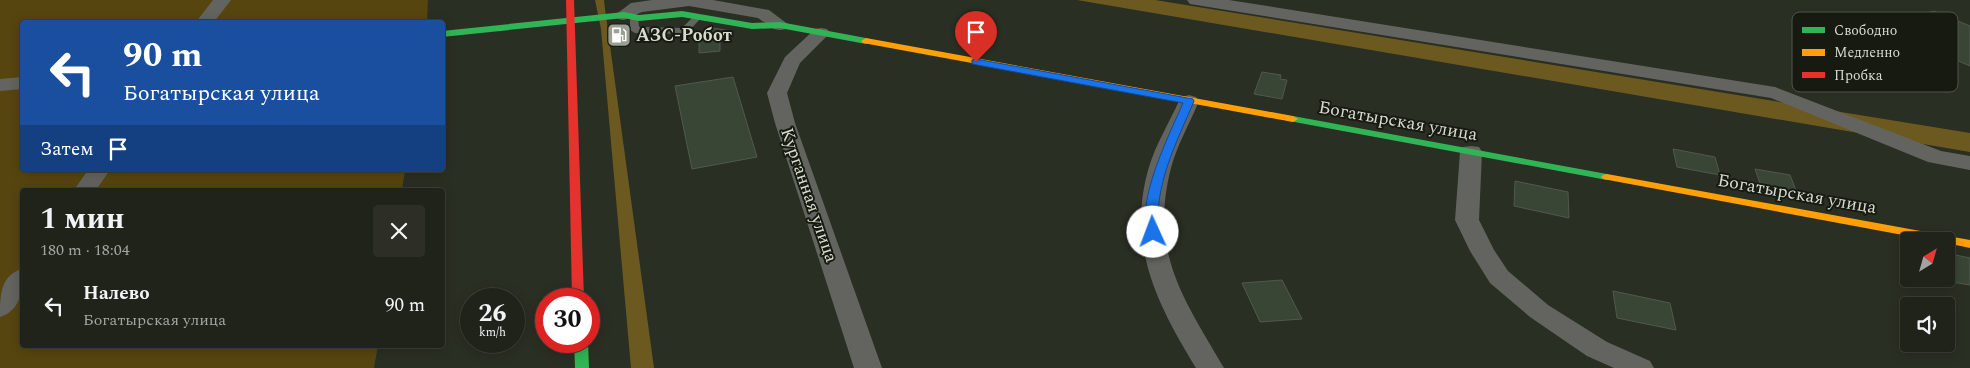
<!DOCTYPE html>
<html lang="ru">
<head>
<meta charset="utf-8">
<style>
	body { margin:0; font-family:Spectral,serif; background:#2d2f27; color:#f1f3f6; height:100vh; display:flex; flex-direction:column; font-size:19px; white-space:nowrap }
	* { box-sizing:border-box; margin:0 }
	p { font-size:16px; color:#a2a4a2 }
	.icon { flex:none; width:28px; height:28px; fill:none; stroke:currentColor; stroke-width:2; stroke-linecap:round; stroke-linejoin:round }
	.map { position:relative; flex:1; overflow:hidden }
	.side { position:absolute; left:20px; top:188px; width:425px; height:160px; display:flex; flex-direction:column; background:#20231a; border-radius:5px; box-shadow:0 2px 12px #0003,0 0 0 1px #3d4039 }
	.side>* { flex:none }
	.top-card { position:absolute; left:20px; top:20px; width:425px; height:152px; border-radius:5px; box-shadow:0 2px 12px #0003,0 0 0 1px #3d4039; background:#1a4fa0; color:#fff; overflow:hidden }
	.needle { width:32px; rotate:37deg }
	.tools { position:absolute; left:1900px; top:232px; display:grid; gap:10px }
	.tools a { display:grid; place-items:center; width:55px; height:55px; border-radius:5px; background:#20231a; box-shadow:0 2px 12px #0003,0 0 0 1px #3d4039; font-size:25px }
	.speed { position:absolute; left:460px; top:288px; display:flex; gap:10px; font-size:25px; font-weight:700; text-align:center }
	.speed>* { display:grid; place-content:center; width:65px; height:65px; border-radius:50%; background:#20231a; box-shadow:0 2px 12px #0003,0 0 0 1px #3d4039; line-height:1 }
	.speed small { font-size:12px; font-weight:400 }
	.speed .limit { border:8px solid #d22; background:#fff; color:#111 }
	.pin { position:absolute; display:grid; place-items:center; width:42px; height:42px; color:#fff; margin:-51px -21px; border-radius:50% 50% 50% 0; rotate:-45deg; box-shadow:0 0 5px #0007 }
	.pin .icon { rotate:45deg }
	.me { position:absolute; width:55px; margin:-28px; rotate:358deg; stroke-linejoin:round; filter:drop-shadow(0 0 4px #0008) }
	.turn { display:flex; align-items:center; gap:18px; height:105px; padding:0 20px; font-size:22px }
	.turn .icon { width:65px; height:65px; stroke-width:2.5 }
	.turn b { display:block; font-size:35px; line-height:42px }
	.then { display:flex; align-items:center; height:48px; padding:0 20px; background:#0003; gap:10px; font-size:19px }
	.round { display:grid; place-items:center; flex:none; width:52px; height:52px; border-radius:5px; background:#2d2f27 }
	.head { display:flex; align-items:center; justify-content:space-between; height:85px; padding:0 20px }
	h1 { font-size:30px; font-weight:700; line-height:38px }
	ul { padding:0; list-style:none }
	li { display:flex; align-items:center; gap:15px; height:65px; padding:0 20px }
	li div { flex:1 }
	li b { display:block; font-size:19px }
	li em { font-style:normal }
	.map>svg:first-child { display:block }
	.green { fill:#56450f }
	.forest { fill:#6c5920 }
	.building { fill:#394636; stroke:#52584e }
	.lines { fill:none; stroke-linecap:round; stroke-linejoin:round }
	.lane { fill:#63645f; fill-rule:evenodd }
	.street { fill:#63645f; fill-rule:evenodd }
	.fast { fill:#30b455; fill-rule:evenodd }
	.slow { fill:#ff9f0a; fill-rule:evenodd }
	.jam { fill:#e5322d; fill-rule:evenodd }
	.route { fill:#1a73e8; stroke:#114b97 }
	.labels { text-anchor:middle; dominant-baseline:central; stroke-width:4; stroke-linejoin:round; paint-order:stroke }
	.poi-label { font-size:18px; font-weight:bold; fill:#d7dccf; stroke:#161a10; text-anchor:start }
	.street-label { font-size:18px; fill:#d7dccf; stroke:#161a10 }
	.key { fill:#161a10; stroke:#505449; stroke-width:1 }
	.key-label { font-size:14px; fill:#d7dccf }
</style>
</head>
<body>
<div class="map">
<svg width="1970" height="368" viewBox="0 0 1970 368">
	<rect width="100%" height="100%" fill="#2a2f23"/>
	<!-- green -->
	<path class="green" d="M0,0h428l-1,22h-405v148h383l-3,20h-380v155h356l-4,23h-374z"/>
	<!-- forest -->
	<path class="forest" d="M595,0h9l1,9 49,359h-23l-30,-339z
		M1077,0h78l815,133v19z"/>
	<!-- building -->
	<path class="building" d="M1934,11l36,15v40l-91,-40z
		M713,28l18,3 -11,11v9l-21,2v-13z
		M1262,72l19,3 -1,4 7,1 -5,19 -28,-5z
		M733,77l24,80 -65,12 -17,-83z
		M1673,149l42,8 5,18 -43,-8z
		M1755,169l35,6 7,18 -36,-7z
		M1515,181l53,11 1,26 -55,-12z
		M1946,253l24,5v27l-24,-4z
		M1282,280l20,39 -42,3 -18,-39z
		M1613,291l57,12 6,27 -59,-12z"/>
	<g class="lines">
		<!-- lane -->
		<path class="lane" d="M634,14l4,3 1,10 43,1 13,-13 3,-1 4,3 -15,16 -3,1 -49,-1 -5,-3v-13z"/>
		<!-- street -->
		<path class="street" d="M213,0h18l-17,22h-18z
			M652,0h61l50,9 6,1 20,15 -3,4 -6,1 -6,-1 -16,-11 -69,-12 -47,6 -18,8 -6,-1 -3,-4 16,-12z
			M1187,0h42l546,87 166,64 29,5v14l-42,-8 -157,-64 -575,-93 -6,-1z
			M821,28l6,1 3,4 -30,30 -13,30 8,30 87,245h-28l-79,-245 -8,-30 18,-36 30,-28z
			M22,77v12l-22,2v-12z
			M1189,95l7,2 3,4c-9,22 -22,44 -28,67 -22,85 13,131 53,200h-28c-39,-64 -70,-124 -47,-201 7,-23 20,-44 30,-66l3,-4z
			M1471,146l8,1 3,5 -3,68 15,30 14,21 40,34 59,37 43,19 4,7h-40l-27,-12 -57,-39 -40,-34 -20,-32 -15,-31 5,-68 3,-5z
			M88,170h22l-14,20h-22z
			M22,269c2,19 -1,42 -22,48 0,-20 0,-42 22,-48z"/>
		<!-- fast -->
		<path class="fast" d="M682,11l70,12 28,-1 86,16 5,3 -5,3 -86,-16 -28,1 -70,-12 -43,4 -15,-3 -182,19v-6l182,-19 15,3z
			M1293,116l314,58 6,3 -6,3 -318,-59 -1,-2z
			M574,341h14l1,27h-14z"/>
		<!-- slow -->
		<path class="slow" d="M866,38l427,78 5,3 -5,3 -430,-79 -2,-2z
			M1607,174l363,66v8l-24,-5v-2h-11l-332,-62 -2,-2 2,-2z"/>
		<!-- jam -->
		<path class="jam" d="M566,0h8l10,299h-12z"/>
	</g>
	<!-- route -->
	<path class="route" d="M976,59l217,40 1,2c-17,41 -41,85 -35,131l-1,3h-9c-16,-29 22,-104 34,-132l-211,-39v-4z"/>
	<!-- icons -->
	<defs>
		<g id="fuel-square" transform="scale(1.25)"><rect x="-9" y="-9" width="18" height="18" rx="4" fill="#9a9f93" stroke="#161a10"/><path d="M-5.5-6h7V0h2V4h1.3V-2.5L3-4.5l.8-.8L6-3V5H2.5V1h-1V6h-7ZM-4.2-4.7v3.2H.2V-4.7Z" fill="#fff"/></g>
	</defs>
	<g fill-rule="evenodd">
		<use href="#fuel-square" x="619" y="35"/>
	</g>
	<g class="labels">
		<!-- poi labels -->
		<g class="poi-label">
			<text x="636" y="35">АЗС-Робот</text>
		</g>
		<!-- street labels -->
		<g class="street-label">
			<text transform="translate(1398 121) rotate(10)">Богатырская улица</text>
			<text transform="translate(1797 194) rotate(10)">Богатырская улица</text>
			<text transform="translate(809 195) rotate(71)">Курганная улица</text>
		</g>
	</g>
	<!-- legend -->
	<rect x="1792" y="12" width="166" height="80" rx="8" class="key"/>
	<rect x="1802" y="27" width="23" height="6" fill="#30b455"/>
	<rect x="1802" y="49" width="23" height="7" fill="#ff9f0a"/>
	<rect x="1802" y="72" width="23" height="6" fill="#e5322d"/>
	<g class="key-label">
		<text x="1834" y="35">Свободно</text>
		<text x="1834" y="57">Медленно</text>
		<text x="1834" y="80">Пробка</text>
	</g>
</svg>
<div class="tools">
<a><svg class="needle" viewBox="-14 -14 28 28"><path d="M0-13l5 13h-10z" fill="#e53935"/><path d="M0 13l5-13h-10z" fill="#a2a4a2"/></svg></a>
<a><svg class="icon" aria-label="sound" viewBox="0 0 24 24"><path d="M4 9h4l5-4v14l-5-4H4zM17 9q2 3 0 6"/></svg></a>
</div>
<div class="speed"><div>26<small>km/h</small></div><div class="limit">30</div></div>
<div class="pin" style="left:976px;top:62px;background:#d93025"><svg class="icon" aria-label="arrive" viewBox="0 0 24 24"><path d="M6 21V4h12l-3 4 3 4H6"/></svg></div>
<svg class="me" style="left:1153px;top:232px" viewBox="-20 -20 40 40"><circle r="19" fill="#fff"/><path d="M0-13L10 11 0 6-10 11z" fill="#1a73e8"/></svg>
<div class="top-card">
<div class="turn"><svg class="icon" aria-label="left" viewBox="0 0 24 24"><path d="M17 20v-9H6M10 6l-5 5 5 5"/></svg><div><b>90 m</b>Богатырская улица</div></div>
<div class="then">Затем<svg class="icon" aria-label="arrive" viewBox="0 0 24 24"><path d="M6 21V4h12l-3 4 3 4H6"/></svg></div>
</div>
<section class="side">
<div class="head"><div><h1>1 мин</h1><p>180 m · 18:04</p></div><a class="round"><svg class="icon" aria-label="close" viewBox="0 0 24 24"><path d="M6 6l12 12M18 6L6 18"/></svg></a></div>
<ul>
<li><svg class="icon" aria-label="left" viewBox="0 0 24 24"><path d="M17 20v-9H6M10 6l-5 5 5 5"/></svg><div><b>Налево</b><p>Богатырская улица</p></div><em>90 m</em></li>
</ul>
</section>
</div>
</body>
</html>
